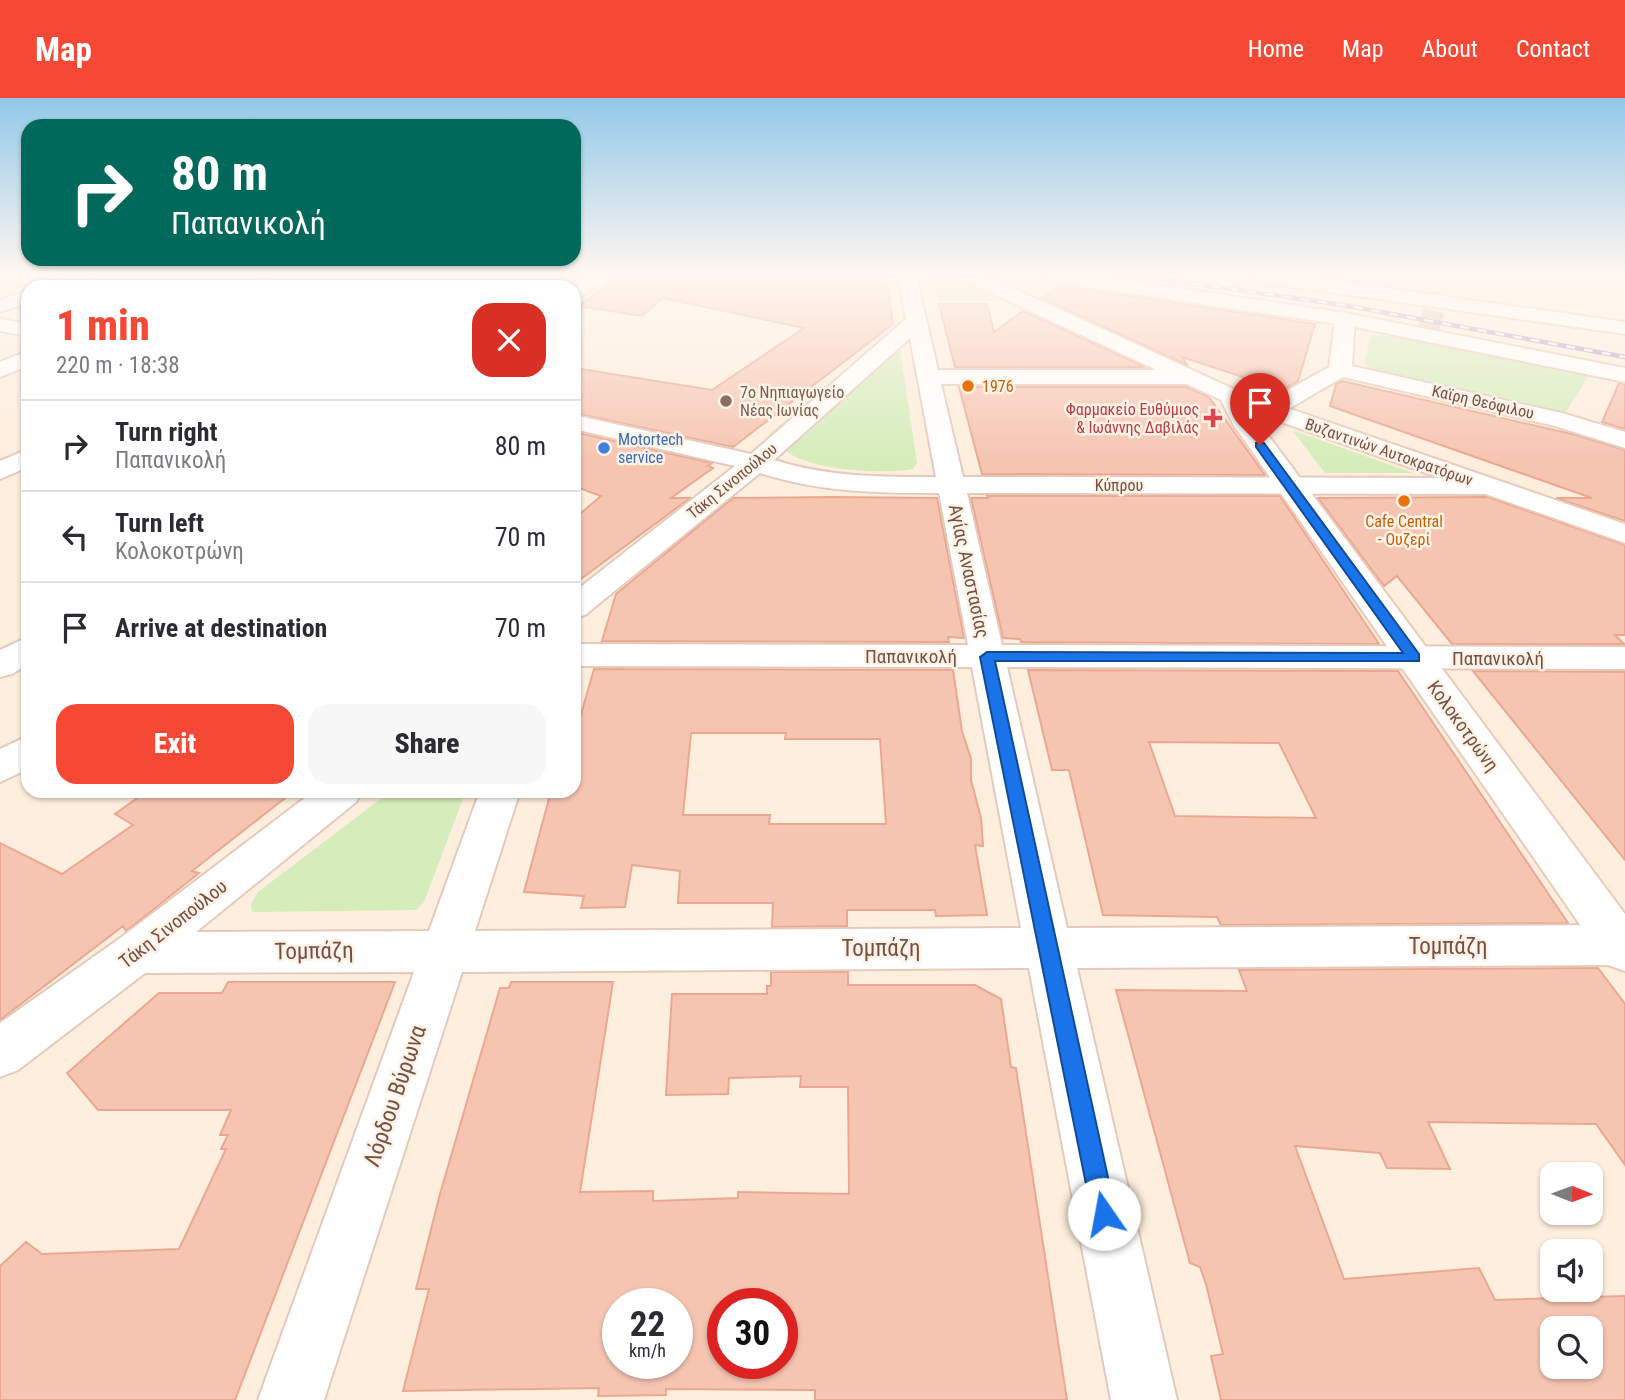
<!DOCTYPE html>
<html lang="en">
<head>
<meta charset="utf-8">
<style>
	body { margin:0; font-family:"Roboto Condensed",sans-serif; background:#f7f7f7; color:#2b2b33; height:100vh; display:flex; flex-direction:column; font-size:26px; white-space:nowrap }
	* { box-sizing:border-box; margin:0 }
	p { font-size:23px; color:#7c7c81 }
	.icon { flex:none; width:38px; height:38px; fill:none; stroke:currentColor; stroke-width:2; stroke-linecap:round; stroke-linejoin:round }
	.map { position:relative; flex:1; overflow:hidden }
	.drawer { position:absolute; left:21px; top:182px; width:560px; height:518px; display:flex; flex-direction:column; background:#fff; border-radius:21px; box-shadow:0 2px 5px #0004 }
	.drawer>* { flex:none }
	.banner { position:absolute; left:21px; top:21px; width:560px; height:147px; border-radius:21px; box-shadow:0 2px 5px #0004; background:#00695c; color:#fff; overflow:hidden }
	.needle { width:46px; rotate:91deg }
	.controls { position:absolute; left:1540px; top:1064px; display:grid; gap:14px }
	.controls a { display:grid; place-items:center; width:63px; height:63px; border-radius:14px; background:#fff; box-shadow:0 2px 5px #0004; font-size:35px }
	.speed { position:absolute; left:602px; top:1190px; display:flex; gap:14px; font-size:35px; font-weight:700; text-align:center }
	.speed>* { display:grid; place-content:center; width:91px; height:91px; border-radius:50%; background:#fff; box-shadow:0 2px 5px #0004; line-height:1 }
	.speed small { font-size:18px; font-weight:400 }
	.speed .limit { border:10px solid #d22; background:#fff; color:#111 }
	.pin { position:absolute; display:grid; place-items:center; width:60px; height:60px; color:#fff; margin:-72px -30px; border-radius:50% 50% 50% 0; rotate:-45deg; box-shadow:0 0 7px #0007 }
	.pin .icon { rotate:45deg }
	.me { position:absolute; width:77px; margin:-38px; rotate:348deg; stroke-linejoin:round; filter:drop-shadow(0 0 5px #0008) }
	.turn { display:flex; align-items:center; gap:24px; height:147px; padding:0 35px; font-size:32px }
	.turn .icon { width:91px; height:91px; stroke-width:2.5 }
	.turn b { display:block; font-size:49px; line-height:60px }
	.round { display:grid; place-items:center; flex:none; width:74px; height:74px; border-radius:21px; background:#f7f7f7 }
	.overview { display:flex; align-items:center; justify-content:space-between; height:119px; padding:0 35px }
	h1 { font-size:42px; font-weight:800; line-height:52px; color:#f54936 }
	.primary-button { display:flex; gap:14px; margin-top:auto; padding:14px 35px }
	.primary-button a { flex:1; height:80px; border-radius:21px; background:#f54936; color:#fff; font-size:28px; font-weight:800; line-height:80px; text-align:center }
	.primary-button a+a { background:#f7f7f7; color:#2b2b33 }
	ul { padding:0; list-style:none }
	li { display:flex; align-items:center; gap:21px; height:91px; padding:0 35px; border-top:2px solid #e1e1e2 }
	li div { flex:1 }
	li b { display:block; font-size:26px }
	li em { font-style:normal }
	header { display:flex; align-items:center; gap:42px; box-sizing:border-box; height:98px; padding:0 35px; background:#f54936; color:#fff }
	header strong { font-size:33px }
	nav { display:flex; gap:38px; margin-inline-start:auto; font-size:24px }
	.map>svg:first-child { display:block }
	.green { fill:#d5edbb }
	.building { fill:#f6c5b2; stroke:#eba891; stroke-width:2; fill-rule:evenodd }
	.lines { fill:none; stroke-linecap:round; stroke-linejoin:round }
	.street-tunnel { stroke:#dcc6b7; stroke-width:21; stroke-dasharray:21 10; stroke-linecap:butt }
	.street-casing { stroke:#e5cabc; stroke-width:4 }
	.secondary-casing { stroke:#ebcab8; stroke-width:4 }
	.street { fill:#fff; fill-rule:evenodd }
	.secondary { fill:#fff; fill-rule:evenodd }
	.rail-casing { stroke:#ae9cc8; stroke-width:4.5 }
	.rail { stroke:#fff2e6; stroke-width:2.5; stroke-dasharray:9; stroke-linecap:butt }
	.route { fill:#1a73e8; stroke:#114b97; stroke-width:2 }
	.food-dot { fill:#e8710a; stroke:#fff2e6; stroke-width:2.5 }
	.education-dot { fill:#8d6e63; stroke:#fff2e6; stroke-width:2.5 }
	.health-dot { fill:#e0444e; stroke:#fff2e6; stroke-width:2.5 }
	.shop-dot { fill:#3f7fe0; stroke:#fff2e6; stroke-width:2.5 }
	.labels { text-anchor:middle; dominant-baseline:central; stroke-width:5; stroke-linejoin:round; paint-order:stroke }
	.far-food-label { font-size:16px; fill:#c56008; stroke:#fff2e6; text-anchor:start }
	.far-education-label { font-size:16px; fill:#785e54; stroke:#fff2e6; text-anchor:start }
	.far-street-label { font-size:16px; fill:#765044; stroke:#fff2e6 }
	.far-health-label { font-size:16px; fill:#be3a42; stroke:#fff2e6; text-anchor:end }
	.far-shop-label { font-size:16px; fill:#366cbe; stroke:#fff2e6; text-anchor:start }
	.street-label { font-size:19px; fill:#765044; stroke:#fff2e6 }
	.near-street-label { font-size:23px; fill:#765044; stroke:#fff2e6 }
</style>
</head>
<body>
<header>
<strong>Map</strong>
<nav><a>Home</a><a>Map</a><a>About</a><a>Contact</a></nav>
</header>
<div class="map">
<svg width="1625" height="1302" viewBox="0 0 1625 1302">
	<rect width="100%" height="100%" fill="#feeedd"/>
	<!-- green -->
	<path class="green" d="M933,178h16l52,25h-63z
		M1371,237l20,1 196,37 1,4 -22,35h-9l-186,-44 -7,-5z
		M883,243l16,1 18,121 -4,6c-34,5 -88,2 -119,-13 -9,-5 -18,-14 -26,-21z
		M1292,332l121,43h-88z
		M391,693h75l-42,111 -8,8 -164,2 -1,-8 7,-12z"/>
	<!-- building -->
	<path class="building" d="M622,178h264l7,48 -160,123 -159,-34v-45l138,22 92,-62 -141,-30 -21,18 -64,-10z
		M1056,189l81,10 178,27 -17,57 -16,9 -100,-33 5,8 -146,-67z
		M939,206h48l7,28 29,-21 122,56h-190z
		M1342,283l234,54 49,15v71l-69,-23h36l-262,-92 6,-22z
		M1619,285l6,1v45l-23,-7z
		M959,289h227l23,10 56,78 -283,-1z
		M574,334l138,31 -4,3 5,2 -42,30h19l-116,86v-65l27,-23 -27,-10z
		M987,398h293l99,148 -358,-2 -1,-3 -17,-1 -32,-140h17z
		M832,399l105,1 27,140 -16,-1 1,5 -347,-1 14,-47 117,-96z
		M1488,399l137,48v90h-10l9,9h-172l-55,-68 -13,10 -66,-88z
		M594,571l359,1 9,61 9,28v21l10,38 2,28 -8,-1 12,70 -51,1 -1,-6h-88v16l-75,1 1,-24h-95l2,-32 -48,-6 -7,42 -44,1 3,-12 -60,-4 27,-101h23v-52zM691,635h95l-1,6h95l6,85h-117l1,-9h-87z
		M1028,572l370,1 170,252 -347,2 -4,-8 -114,-2 -34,-145h-17zM1149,644l130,1 37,75 -141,-2z
		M1473,573l152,1v188z
		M147,693h147l-102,80 7,2 -50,40 -23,18 -3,-5 -123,94v-177l62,31 71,-49 -18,-11z
		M1598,870l27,36v161l-29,-41 -168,-2 22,47 -63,-1 -7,-15 -85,-7 49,133 135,-11 16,32 130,-4v104h-404l-10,-44 12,-2 -17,-70 -6,-17 -10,-4 -74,-273 131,1 -8,-21zM1552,1230h39v39h-39z
		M771,874h77v13h127l26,14 10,68 5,1 51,332h-252v-10l-149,-1v6l-68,1 1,-8 -196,3 26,-102h-13l24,-95 60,-206h9l2,-6h102l-33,210 73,-1v10l85,-3v-6l111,2 -1,-107h-48l1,-11 -72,2 -1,16 -62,1 6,-101h95v-8h4zM618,1206h59v59h-59zM723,1206h59v59h-59z
		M228,884h167l-160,418h-235v-134l26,-24 16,12 137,-5 47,-100h-5l7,-14h-8l11,-25h-133l-31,-37 92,-80h63z"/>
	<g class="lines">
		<!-- street-tunnel -->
		<path class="street-tunnel" d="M1428,233l9,-31"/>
		<!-- street casing -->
		<g class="street-casing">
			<path id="street" d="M67,178h27l-22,11h-26z
				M203,178h46l39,7 2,4c-20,0 -73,3 -87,-11z
				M590,178h22l-38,25 -1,-14z
				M898,178h18l22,94h249l11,7 -11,7h-246l22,93 522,1 10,2 4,6 -4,6 -10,2 -518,-1 35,152 623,2v22l-618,-2 60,261 558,-3v40l-548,3 100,432h-66l-82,-432 -567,4 -138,428h-66l156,-428 -269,1 -127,97 -18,7v-54l119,-84 195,-148h48l-6,11 -160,130 233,-1 51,-140h40l-45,140 546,-3 -49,-261 -398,-1v-22l394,1 -29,-152c-62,0 -120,-1 -179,-20l-175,142 -11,3v-26l161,-126 -161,-37v-14l177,39 155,-135zM910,240l26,139c-55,0 -109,0 -162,-17z
				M28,193v12l-28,9v-12z
				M1345,215l10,6 -3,47 210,47 63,19v16l-70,-22 -212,-49 -89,52h-18l-3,-5 3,-5 93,-52 6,-48z
				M0,221l28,5v12l-28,-5z
				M28,253v15l-28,11v-15z
				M28,351v18l-28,12v-18z
				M28,539v27l-16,10 -12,3v-27z
				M28,638v33l-28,13v-33z"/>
		</g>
		<!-- secondary casing -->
		<g class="secondary-casing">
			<path id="secondary" d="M955,178h26l56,23 201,92 387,133v19l-375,-132 375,503v57l-17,-6 -375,-541 -12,-24z
				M1044,178h50l251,37 280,55v14l-280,-57 -292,-43z
				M1251,178h51l323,46v12l-365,-52z"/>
		</g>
		<!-- street -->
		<use href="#street" class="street"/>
		<!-- secondary -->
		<use href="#secondary" class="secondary"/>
		<!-- rail casing -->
		<g class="rail-casing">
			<path id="rail" d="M1140,178l203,29 282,52"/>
		</g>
		<!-- rail -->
		<use href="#rail" class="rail"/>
	</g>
	<!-- sky -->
	<linearGradient id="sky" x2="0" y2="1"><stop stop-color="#92c9e8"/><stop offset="0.49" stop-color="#fff7f0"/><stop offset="1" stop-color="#fff7f0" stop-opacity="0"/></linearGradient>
	<rect width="1625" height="361" fill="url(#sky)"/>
	<!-- route -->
	<path class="route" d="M1256,345h8l155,211v7h-424l121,553 -3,8 -9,4 -8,-4 -4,-8 -112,-557 7,-5 416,1 -147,-206z"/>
	<!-- markers -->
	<g class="food-dot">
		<circle cx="968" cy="288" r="7"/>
		<circle cx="1404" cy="403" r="7"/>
	</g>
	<circle class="education-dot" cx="726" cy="303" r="7"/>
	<path class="health-dot" d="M1209.5 309.5h7v7h7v7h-7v7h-7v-7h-7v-7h7z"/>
	<circle class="shop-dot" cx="604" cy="350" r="7"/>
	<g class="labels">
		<!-- far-food labels -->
		<g class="far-food-label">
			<text x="982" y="288">1976</text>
			<text x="1404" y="423" text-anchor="middle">Cafe Central<tspan x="1404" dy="18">- Ουζερί</tspan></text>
		</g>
		<!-- far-education labels -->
		<g class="far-education-label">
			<text x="740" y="294">7ο Νηπιαγωγείο<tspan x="740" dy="18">Νέας Ιωνίας</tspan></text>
		</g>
		<!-- far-street labels -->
		<g class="far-street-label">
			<text transform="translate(1483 304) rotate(13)">Καϊρη Θεόφιλου</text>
			<text transform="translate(1389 354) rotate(19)">Βυζαντινών Αυτοκρατόρων</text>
			<text transform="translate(732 383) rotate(-39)">Τάκη Σινοπούλου</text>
			<text x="1119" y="387">Κύπρου</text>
		</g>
		<!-- far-health labels -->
		<g class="far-health-label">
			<text x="1199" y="311">Φαρμακείο Ευθύμιος<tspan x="1199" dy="18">&amp; Ιωάννης Δαβιλάς</tspan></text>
		</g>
		<!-- far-shop labels -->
		<g class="far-shop-label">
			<text x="618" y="341">Motortech<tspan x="618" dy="18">service</tspan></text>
		</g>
		<!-- street labels -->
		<g class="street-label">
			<text transform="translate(969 473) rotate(78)">Αγίας Αναστασίας</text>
			<text x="911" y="558">Παπανικολή</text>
			<text x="1498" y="560">Παπανικολή</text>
			<text transform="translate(1463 628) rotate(54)">Κολοκοτρώνη</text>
			<text transform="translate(173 826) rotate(-38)">Τάκη Σινοπούλου</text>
		</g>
		<!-- near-street labels -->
		<g class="near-street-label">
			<text x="1448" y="848">Τομπάζη</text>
			<text x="881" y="850">Τομπάζη</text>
			<text transform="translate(314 853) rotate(-1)">Τομπάζη</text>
			<text transform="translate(395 998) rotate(-71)">Λόρδου Βύρωνα</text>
		</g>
	</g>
</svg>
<div class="controls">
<a><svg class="needle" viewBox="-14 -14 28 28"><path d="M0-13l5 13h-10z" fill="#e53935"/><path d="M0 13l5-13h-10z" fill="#7c7c81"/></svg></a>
<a><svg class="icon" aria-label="sound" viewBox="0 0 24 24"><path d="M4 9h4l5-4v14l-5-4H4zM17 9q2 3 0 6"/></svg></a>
<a><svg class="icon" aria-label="search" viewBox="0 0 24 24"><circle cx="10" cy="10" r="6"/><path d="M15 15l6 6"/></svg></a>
</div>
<div class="speed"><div>22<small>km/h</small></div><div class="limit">30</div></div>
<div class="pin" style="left:1260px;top:347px;background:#d93025"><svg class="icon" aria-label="arrive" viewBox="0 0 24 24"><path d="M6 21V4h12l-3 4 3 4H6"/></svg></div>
<svg class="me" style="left:1104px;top:1116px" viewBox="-20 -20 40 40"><circle r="19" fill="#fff"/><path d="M0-13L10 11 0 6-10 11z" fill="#1a73e8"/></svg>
<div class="banner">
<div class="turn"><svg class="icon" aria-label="right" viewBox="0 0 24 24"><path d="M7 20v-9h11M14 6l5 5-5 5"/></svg><div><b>80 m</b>Παπανικολή</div></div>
</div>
<section class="drawer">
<div class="overview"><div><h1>1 min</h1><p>220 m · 18:38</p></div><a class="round" style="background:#d93025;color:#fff"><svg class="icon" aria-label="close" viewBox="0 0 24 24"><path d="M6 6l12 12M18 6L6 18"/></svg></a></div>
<ul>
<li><svg class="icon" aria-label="right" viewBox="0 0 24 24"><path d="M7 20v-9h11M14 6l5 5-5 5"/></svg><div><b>Turn right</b><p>Παπανικολή</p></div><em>80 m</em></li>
<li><svg class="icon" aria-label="left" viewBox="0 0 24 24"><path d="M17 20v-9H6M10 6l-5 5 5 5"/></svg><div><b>Turn left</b><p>Κολοκοτρώνη</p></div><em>70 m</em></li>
<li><svg class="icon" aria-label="arrive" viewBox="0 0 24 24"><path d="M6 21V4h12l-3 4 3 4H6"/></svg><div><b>Arrive at destination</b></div><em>70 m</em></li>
</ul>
<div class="primary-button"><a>Exit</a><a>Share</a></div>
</section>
</div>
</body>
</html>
